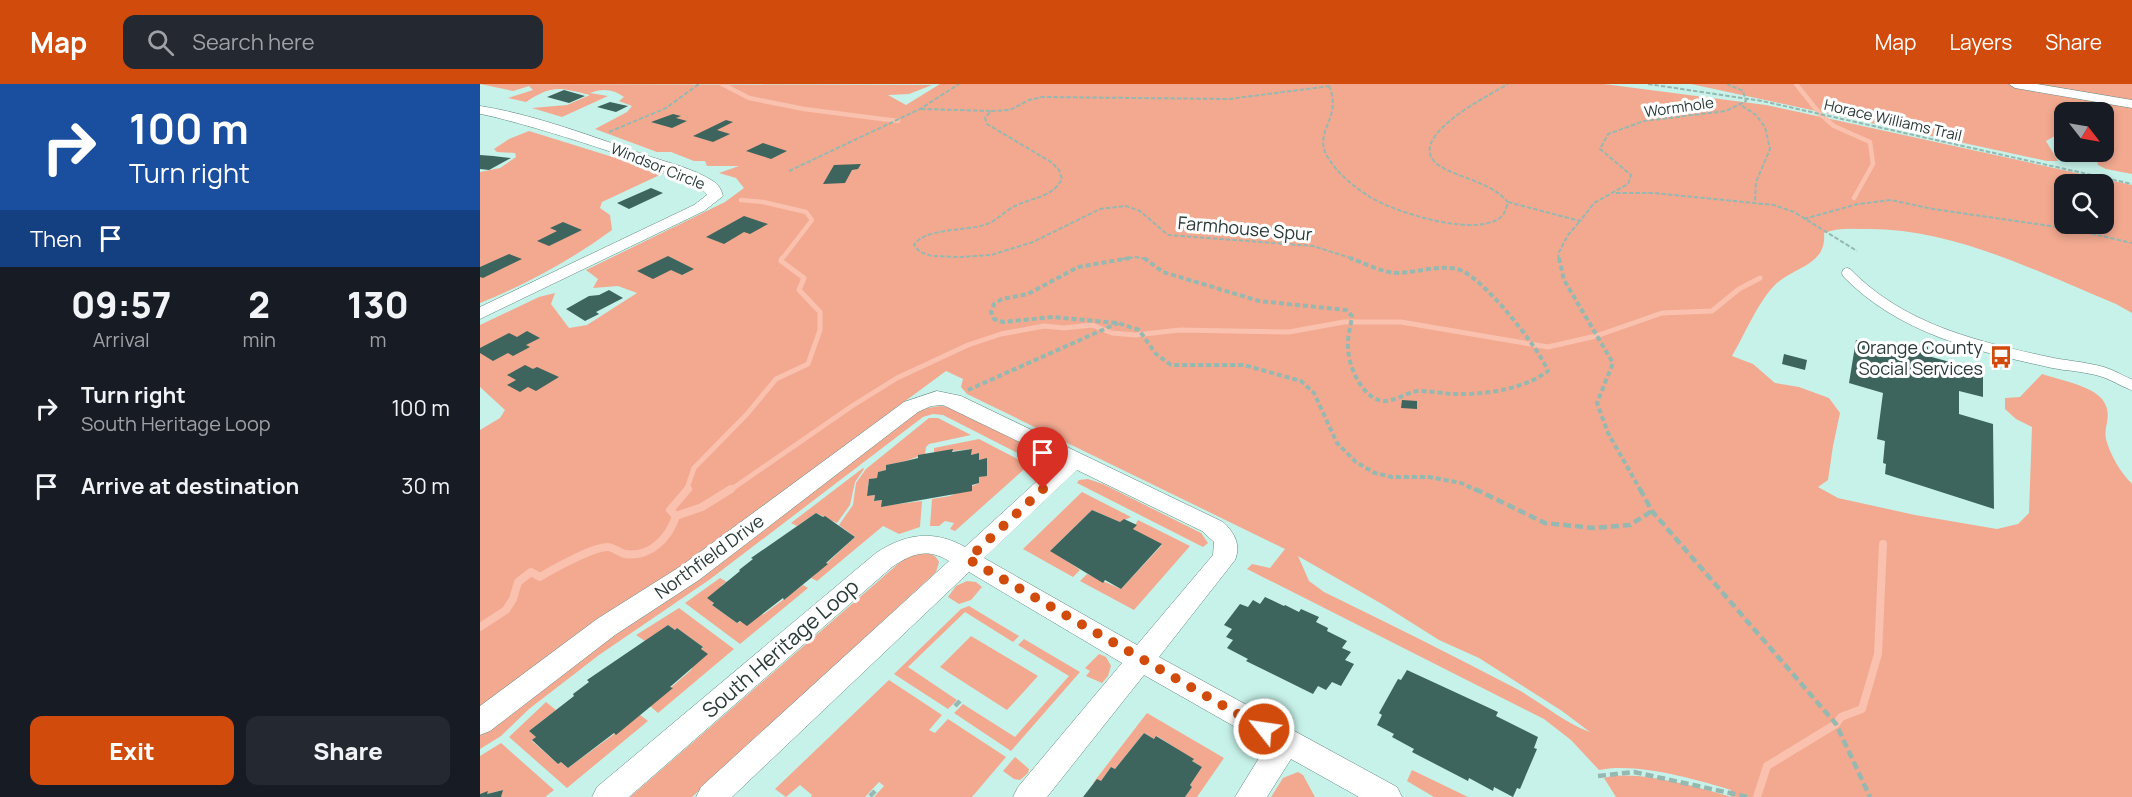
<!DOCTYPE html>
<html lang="en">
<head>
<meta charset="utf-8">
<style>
	body { margin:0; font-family:Manrope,sans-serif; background:#242831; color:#f1f3f6; height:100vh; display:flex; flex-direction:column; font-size:22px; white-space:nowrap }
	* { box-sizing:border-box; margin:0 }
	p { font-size:20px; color:#9ea1a6 }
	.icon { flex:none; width:33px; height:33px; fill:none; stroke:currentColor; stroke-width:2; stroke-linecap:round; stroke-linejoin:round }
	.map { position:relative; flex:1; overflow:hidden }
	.panel { display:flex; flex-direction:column; background:#171b24; width:480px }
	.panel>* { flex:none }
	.top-card { background:#1a4fa0; color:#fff; overflow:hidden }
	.needle { width:39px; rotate:121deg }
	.controls { position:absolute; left:1574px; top:18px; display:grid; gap:12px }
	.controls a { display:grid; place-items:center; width:60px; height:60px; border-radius:12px; background:#171b24; box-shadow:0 3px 9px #0003; font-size:30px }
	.pin { position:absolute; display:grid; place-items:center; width:51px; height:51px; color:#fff; margin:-62px -26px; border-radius:50% 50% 50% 0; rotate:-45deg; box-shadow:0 0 6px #0007 }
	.pin .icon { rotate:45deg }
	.me { position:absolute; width:66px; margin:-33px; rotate:300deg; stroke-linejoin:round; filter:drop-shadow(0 0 4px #0008) }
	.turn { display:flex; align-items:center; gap:21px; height:126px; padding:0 30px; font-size:27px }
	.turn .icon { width:78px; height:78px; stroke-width:2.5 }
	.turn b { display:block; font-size:42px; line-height:51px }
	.then { display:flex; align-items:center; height:57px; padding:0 30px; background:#0003; gap:12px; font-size:22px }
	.eta { display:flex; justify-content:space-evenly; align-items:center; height:102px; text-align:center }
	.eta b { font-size:36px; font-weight:800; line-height:42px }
	.button { display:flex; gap:12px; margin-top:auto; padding:12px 30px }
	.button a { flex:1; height:69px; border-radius:12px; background:#d04b0c; color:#fff; font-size:24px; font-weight:800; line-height:69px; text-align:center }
	.button a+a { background:#242831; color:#f1f3f6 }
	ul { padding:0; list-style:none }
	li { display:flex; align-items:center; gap:18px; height:78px; padding:0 30px }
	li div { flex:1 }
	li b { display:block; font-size:22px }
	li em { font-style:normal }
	header { display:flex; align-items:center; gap:36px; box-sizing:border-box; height:84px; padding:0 30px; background:#d04b0c; color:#fff }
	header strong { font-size:28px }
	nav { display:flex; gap:33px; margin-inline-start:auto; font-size:21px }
	.search { width:420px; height:54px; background:#242831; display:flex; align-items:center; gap:15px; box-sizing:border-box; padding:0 21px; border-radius:12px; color:#9ea1a6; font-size:22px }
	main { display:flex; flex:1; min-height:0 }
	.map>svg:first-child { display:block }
	.green { fill:#f2a990; fill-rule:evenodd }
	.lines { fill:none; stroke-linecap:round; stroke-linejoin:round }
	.stream-far2 { stroke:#f9c1ae; stroke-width:4.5 }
	.stream-far1 { stroke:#f9c1ae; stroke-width:5 }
	.stream { stroke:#f9c1ae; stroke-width:8 }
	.building { fill:#3d655d }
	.lane-casing { stroke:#618981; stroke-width:11 }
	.street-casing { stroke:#618981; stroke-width:1 }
	.path-far2 { stroke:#95b8b1; stroke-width:2; stroke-dasharray:4.5 2; stroke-linecap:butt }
	.path-far1 { stroke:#95b8b1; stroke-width:4; stroke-dasharray:5 3; stroke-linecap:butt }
	.path { stroke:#95b8b1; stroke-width:4.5; stroke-dasharray:8 4; stroke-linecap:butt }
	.lane { stroke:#fff; stroke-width:10 }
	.street { fill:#fff; fill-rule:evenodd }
	.route { stroke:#d04b0c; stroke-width:10; stroke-dasharray:0 18 }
	.labels { text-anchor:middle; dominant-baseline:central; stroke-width:6; stroke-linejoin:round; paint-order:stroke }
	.far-street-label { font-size:15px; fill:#2a3b38; stroke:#fff }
	.street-label { font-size:18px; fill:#2a3b38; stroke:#fff }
	.poi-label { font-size:18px; fill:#2a3b38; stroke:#fff; text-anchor:end }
	.near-street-label { font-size:21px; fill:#2a3b38; stroke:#fff }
</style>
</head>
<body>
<header>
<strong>Map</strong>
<div class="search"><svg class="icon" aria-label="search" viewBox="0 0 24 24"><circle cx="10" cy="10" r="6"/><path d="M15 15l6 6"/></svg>Search here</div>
<nav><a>Map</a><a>Layers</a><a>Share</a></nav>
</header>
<main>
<section class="panel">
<div class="top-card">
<div class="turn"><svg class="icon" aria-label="right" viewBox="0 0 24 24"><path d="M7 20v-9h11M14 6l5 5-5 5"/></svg><div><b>100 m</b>Turn right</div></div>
<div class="then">Then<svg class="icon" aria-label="arrive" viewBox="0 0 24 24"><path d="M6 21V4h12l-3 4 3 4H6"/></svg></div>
</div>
<div class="eta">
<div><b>09:57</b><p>Arrival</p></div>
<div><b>2</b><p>min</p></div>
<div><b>130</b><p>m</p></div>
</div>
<ul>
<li><svg class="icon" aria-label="right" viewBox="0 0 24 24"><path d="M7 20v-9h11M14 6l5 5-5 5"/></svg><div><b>Turn right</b><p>South Heritage Loop</p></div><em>100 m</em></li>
<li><svg class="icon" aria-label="arrive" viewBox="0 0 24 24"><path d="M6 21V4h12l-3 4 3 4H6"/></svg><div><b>Arrive at destination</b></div><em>30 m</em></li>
</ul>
<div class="button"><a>Exit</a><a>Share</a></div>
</section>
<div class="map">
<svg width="1652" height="713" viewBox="0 0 1652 713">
	<rect width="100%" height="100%" fill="#c7f2e9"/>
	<!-- green -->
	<path class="green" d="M0,0l452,1 -23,9 -21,1 18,10 34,-21h664l162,21 366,80v128l-16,-9c-79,-32 -160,-75 -247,-75 -16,0 -30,-2 -45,4 3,34 -32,33 -51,54 -16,17 -29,49 -41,69l21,8 22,19 24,4 30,11 11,15 -7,33 -5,34 -10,7 20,11 77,17 82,14 21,-5 11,-11 3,-86 -16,-8 -11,-10v-11l15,-1 22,-23c15,5 50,12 60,25 12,16 1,26 4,40 4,16 15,34 26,45v313h-516l-12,-19c31,-9 95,9 127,19v-7c-35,-11 -96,-28 -132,-20l-28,-30 -27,-21 -297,-150 5,-5 18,4 15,-19 -318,-155 -6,-7 2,-8 -17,-8 -258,190 -208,146v-277l20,-12 5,-8 -25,-23v-62l59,-28 16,-4 -4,11 18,24 18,-3 50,-32 -19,-7 -25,2 5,-9 -12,-9 139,-68 19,-14 -8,-10 -17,-5 20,-7h-32l-2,-5h-11l-23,-9h-14l-62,-23 32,-17 5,-6 -13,-5 5,-4c-10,-8 -22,-9 -34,-4l18,3 -46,21 -30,-9 35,-3 23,-10c-31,-7 -36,-11 -64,7l-18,-4 25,-8 -4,-4 -16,5zM1584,100h39v40h-39zM818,472l84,48 57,36 40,18 83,53 28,21c-27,-10 -49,-30 -75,-44 -63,-33 -127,-65 -191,-96l-15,-11z
		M1211,0h441v90l-26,-5 -8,-4 -3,-13h8v-40h-39v25l-9,-1 -9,5 12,20h-11z
		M49,47l135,42 -62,29 -2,6 10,7 2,15c-41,30 -85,54 -132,73v-131l20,-4 16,-11 -1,-4 -18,-1 -3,-3 15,-10z
		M460,322l9,1 82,41 12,8 2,7 -4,2 -98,-50 -10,-1 -10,3 -214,163 -110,75 -70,54 -28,27 -21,13v-15l428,-316 14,-9z
		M449,334h9l33,17 -42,9 -3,3 -1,7 -19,7 -19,4 -1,5 -8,2 -1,6 -8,1 -2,17 8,-1 -1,6 8,-1v6l40,-5 -2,26 -21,7 -16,-8 -66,55 -6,-3 44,-41 -16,-12 14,-20 3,-22 10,-14z
		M499,355l50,26 -74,66 -5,-2 4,-6 -9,-2 -6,5h-9l2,-27 18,-3 29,-13v-6l8,-2v-16l-8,1v-6l-8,1 1,-6 -38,4v-5z
		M383,384l1,1 -9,13 -5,23 -13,18 -21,-10 -19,13 -6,-3z
		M608,395l15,5 98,49 7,10 -5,4 -126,-64 2,-3z
		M602,408l49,25 -11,5 -28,-12 -41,40 29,20 -7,7 -50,-28z
		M658,436l52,26 -56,64 -54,-29 7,-7 34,15 41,-44 -29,-16z
		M435,469c10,0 20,-1 24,9l-3,10 -244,225h-62l276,-240z
		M240,494l7,4 -5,3 -10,20 25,18 27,-9 39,-29 5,3 -68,56 -55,-41z
		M487,497l9,1 6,5 -11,13 -12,4 -11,-7 8,-11z
		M489,522l50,30 -6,6 -48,-30 -57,55 49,33 -9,9 -54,-35 67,-65z
		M199,524l55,41 -76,64 -8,-7 41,-36 12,-23 -26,-19 -2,2 -7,-5 -23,16 -9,-6z
		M491,552l67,40 -31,34 -67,-43z
		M544,555l56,33 -69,79 -57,-38 9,-9 52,33 54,-61 -51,-31z
		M619,570l7,3 5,9 -3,10 -6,7 -16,-7 4,-5 -5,-3z
		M409,596l53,35 -13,15 6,3 13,-14 58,38 -34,40h-98l10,-11 -5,-4 -14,15h-54l1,-2 -12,-10 -14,12 -11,-8z
		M66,618l10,8 -27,21 7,6 -4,4 26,23 3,-2 7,6 72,-53 8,6 -81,67 -58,-51z
		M667,629l77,45 -27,39h-12l7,-10 -2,-2 12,-18 -10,-6 1,-2 -36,-23 -3,3 -10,-6 -29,36 -4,-2 -10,14 -8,2z
		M21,659l53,47 -9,7h-44l1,-7 -15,4v-2l-7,2v-38z
		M535,673l14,12 -1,4 -8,7 -6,-1 -11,-8z
		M932,686l56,27h-34l-27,-16z
		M818,688l5,3 12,22h-44l12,-19z"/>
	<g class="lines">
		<!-- stream-far2 -->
		<path class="stream-far2" d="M242,0l27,14 55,11 94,12
			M1316,0l24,30 14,12 36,16 3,22 -19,34
			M261,116l22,2 43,10 6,8 -30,39"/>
		<!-- stream-far1 -->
		<path class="stream-far1" d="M206,407l8,-23 53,-54 29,-35 32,-15 12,-34v-18l-21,-22 5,-12 -23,-17 1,-3
			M249,407l123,-85 45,-28 71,-33 33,-11 43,-8 20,2 28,-3 20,8 23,2 45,-5 109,2 55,-10h57l147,25 48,-11 66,-23 50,-2 27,-22 21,-11"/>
		<!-- stream -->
		<path class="stream" d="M196,432l26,-9 29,-18
			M0,543l26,-17 7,-11 5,-17 13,-10 9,5c11,-7 55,-31 68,-30 5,0 11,6 17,7 25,4 44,-16 51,-38l-6,-6 18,-21
			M1277,713l10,-31 69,-42 5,-7 21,-8 16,-55 5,-110"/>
	</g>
	<!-- building -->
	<path class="building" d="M84,6l21,6 -16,7 -22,-6z
		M130,18l18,4 -12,6 -19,-5z
		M193,30l8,2 -5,2 11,3 -15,7 -21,-6z
		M246,36l7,2 -16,8 13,4 -17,8 -20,-6z
		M283,59l24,8 -16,8 -25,-8z
		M0,71l13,1 18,2 -22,12 -9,-1z
		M381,80l-3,5 -6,1 -7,13 -22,1 11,-19z
		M171,104l12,5 -34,16 -12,-6z
		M264,132l24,8 -18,10 -6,-2 -20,12 -18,-7z
		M83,138l19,8 -33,16 -12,-5 20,-10 -7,-3z
		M29,170l13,5 -39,19 -3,-1v-10z
		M188,172l26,13 -12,6 -11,-5 -18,9 -16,-8z
		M129,206l14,8 -27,14 3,2 -14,7 -19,-12 23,-13 10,-1z
		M47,247l13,7 -14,7 4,2 -17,9 -5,-3 -15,8 -13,-8v-5l29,-15 8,4z
		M1376,256l56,15 1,-12 15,4v9l55,15v26l-24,-6v23l34,10 1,85 -109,-35 1,-10 -3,-1 2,-22 -8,-2 6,-46 -34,-10z
		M1304,270l23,6 -2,10 -23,-6z
		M45,281l8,4 4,-2 22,10 -23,14 -8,-4 -8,5 -13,-7 9,-5 -9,-5z
		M922,316l15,1v8l-16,-1z
		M473,365l-1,3 20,-3 -1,6 8,-2v7l8,-2v18l-8,1v6l-7,2v6l-91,16 1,-7 -8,1 1,-6 -8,1 2,-17 8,-1 1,-6 8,-2v-5l20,-4 12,-3v-3z
		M612,426l28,12 4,-3 13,6 -4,4 29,15 -41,45 -16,-9 -2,3 -53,-32z
		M336,429l7,4 2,-1 30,21 -29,26 2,1 -44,36 -1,-2 -36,28 -7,-5 -3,2 -25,-18 2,-2 -7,-5 33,-27 -1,-1 14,-11 -2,-1z
		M785,513l19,9 1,-1 14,7 2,-3 18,8 -3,5 12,6 -1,3 20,10 -5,7 9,4 -6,8 9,4 -13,22 -9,-4 -6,8 -8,-4 -5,8 -67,-33 2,-2 -21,-11 6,-8 -7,-3 6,-8 -8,-4 16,-21 8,3 5,-7 7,4z
		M188,541l7,5 2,-2 26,19 -2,2 7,5 -38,33 3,1 -57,47 -2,-2 -46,35 -7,-6 -3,2 -26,-24 4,-3 -7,-6 45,-35 -1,-2 16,-12 -2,-2z
		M927,586l91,42 -2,4 42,21 -4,11 3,1 -17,40 -3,-1 -4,9 -19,-10 -1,4 -24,-13 -1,3 -56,-29 2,-3 -22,-12 2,-3 -17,-9 5,-10 -3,-2 19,-34 3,1z
		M664,649l10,6 2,-3 38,23 -2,2 10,6 -12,18 2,2 -7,10h-102l14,-18 4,2 10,-14 4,2z
		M23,706l-2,7h-21v-3l8,-3 -1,3z"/>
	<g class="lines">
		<!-- lane casing -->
		<g class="lane-casing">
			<path id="lane" d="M1367,189c55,57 132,74 206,90 16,3 34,4 50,9 10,3 19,9 29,13"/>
		</g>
		<!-- street casing -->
		<g class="street-casing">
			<path id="street" d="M1529,0h28l95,16v8l-117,-20z
				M0,22c53,8 117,32 168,50 22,7 46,13 65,25 6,4 8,8 10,15l-19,15 -224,108v-12l214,-102 13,-10c-6,-19 -198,-77 -227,-81z
				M457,307l24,5 262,126c12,11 18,23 12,38l-76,97 238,130 5,10h-43l-68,-38 -24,38h-32l32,-52 -123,-70 -97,122h-34l5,-10 104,-124 -153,-91 -237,225h-36l5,-10 248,-226c-21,-13 -37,-8 -57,6l-263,230h-37l5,-10 279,-234c29,-19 57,-24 89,-6l94,-86 -116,-56 -12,1 -13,6 -219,168 -84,55 -125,96 -10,4v-29l117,-87 84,-53 223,-164zM597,386l125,61 12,11 -1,13 -76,90 -153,-87z"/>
		</g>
		<!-- path-far2 -->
		<path class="path-far2" d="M1168,0l114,17 370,83
			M849,2c14,31 -16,46 -2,70 10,17 27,31 43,41 24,15 110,43 133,18 2,-3 4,-9 5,-13 -16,-18 -40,-22 -61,-32 -56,-26 39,-73 61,-86
			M850,2l-101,13 -186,-2 -14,3 -19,10 -19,1 -6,7 2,6 64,38 8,8 3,9c-10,19 -29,18 -47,27 -11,5 -19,16 -31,19 -19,6 -60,3 -70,20l6,7 12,4 29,1 30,-2 42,-13 67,-33 26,-3 14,5 28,24 145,11 41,13
			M1262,22l14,9 9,12 5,22 -14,33 -1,20
			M441,25l70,2
			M129,48l57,-24 33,-24
			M309,87l131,-62 39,-25
			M1136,109h38l120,12 20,7 63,39
			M1028,118l72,19 14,-18 34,-19 3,-9 -31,-26 8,-15 36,-13 82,-10 20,-10 -3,-10 -16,-7
			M1324,135l54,-15 33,-4 42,9 138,20 61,14
			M642,175l14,-2 10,2
			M1079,175l-1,-5 10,-19 12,-14"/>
		<!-- path-far1 -->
		<path class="path-far1" d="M650,174l-52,9 -50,27 -26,5 -8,5 -3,8 3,7 9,3 50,-5 65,6 21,7 17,24 15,11h73l57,16 13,12 23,50 19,19 19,11 17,4h37l32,6 17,8
			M664,174l19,14 96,29 87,9 6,6c-1,9 -4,18 -4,27 -1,19 10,47 28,56 15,7 28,-7 43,-8 11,0 22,2 32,3 31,1 72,-4 97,-23 -9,-23 -67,-97 -91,-102 -20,-4 -38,3 -59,4 -15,0 -34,-10 -48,-15
			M1079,174l5,22 49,83 -16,40 11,30 33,58
			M488,306l150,-67"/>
		<!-- path -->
		<path class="path" d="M995,405l70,34 49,5 36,-3 22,-14
			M1160,405l12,22 184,213 34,73
			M475,622l5,-5
			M1118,692l36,-4 114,25
			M390,712l5,-5"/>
		<!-- lane -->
		<use href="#lane" class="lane"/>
		<!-- street -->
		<use href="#street" class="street"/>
	</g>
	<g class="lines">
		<!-- route -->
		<path class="route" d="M563,405l-75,70 296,170"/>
	</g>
	<!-- icons -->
	<defs>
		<g id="bus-bare" transform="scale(1.8)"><path d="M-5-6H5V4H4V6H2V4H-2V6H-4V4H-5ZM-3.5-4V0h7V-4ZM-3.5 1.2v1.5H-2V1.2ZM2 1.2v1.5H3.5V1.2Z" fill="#d04b0c" stroke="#fff" stroke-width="2.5" paint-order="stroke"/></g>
	</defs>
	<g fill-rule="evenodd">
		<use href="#bus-bare" x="1521" y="273"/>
	</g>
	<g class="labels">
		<!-- far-street labels -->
		<g class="far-street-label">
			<text transform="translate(1199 23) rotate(-8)">Wormhole</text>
			<text transform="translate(1413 36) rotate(13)">Horace Williams Trail</text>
			<text transform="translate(178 82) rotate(22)">Windsor Circle</text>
		</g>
		<!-- street labels -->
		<g class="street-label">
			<text transform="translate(765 144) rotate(5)">Farmhouse Spur</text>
			<text transform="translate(229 472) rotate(-36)">Northfield Drive</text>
		</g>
		<!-- poi labels -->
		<g class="poi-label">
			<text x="1503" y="263">Orange County<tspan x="1503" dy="21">Social Services</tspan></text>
		</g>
		<!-- near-street labels -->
		<g class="near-street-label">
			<text transform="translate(300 564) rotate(-41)">South Heritage Loop</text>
		</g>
	</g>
</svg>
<div class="controls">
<a><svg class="needle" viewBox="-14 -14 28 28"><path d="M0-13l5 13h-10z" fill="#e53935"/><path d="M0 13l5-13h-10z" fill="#9ea1a6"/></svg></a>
<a><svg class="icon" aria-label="search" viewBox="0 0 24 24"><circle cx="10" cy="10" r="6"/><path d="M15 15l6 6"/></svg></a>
</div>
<div class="pin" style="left:563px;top:405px;background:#d93025"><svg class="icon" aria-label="arrive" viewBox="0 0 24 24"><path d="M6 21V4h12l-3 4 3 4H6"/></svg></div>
<svg class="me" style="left:784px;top:645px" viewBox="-20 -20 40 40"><circle r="17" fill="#d04b0c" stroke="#fff" stroke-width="3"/><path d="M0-11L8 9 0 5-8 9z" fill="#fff"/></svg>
</div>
</main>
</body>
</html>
